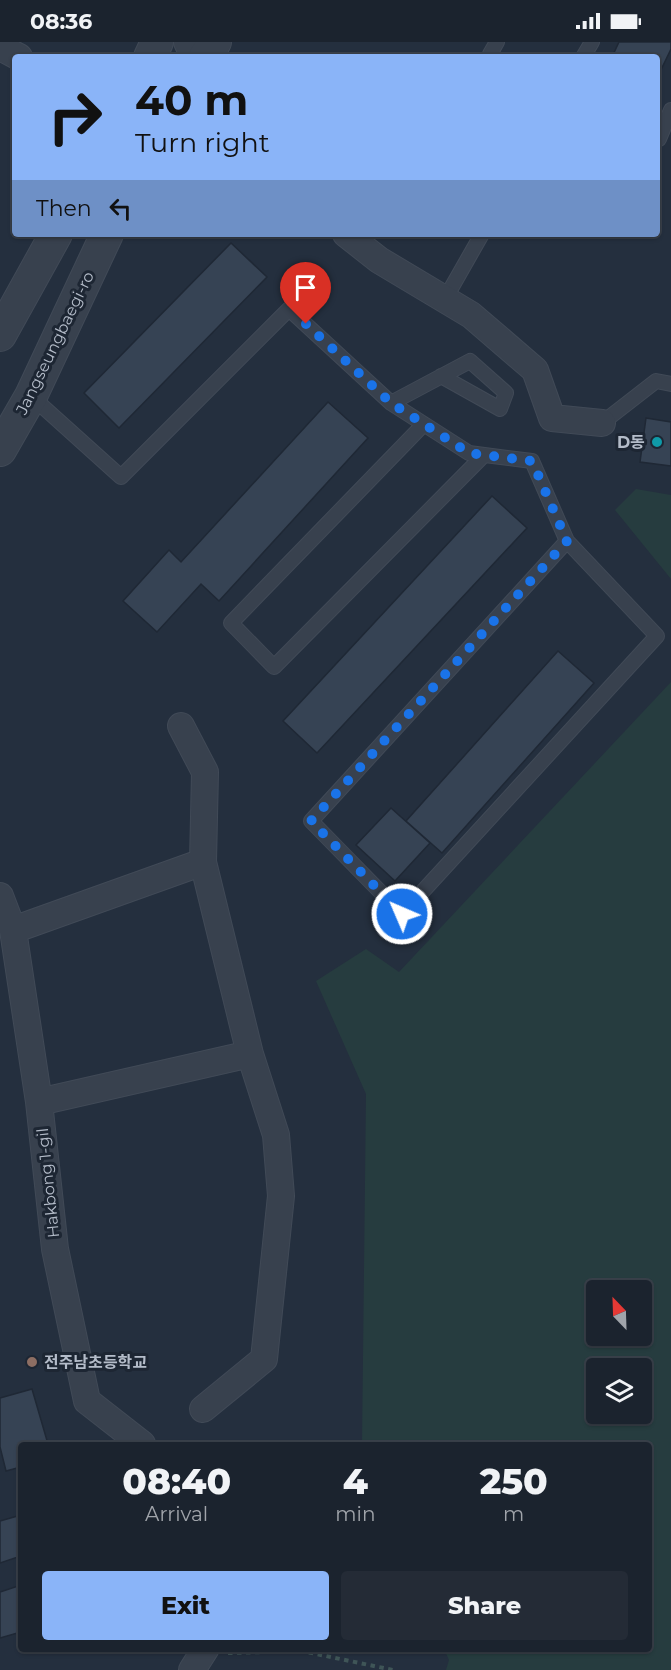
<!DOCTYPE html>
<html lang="en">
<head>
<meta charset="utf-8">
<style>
	body { margin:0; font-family:Montserrat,"Noto Sans KR",sans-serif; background:#242b36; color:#f1f3f6; height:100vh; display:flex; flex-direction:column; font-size:22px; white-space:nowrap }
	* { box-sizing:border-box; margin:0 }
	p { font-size:20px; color:#a0a4aa }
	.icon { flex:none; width:33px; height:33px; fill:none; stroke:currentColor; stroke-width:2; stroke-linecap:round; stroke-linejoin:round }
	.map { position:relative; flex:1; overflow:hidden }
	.drawer { position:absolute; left:18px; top:1400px; width:634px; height:210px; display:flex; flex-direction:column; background:#1b232e; border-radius:6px; box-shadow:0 2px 4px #0004,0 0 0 2px #39404a }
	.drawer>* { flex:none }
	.banner { position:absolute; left:12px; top:12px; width:648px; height:183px; border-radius:6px; box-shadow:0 2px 4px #0004,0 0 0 2px #39404a; background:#8ab4f8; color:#111; overflow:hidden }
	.needle { width:39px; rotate:337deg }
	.fabs { position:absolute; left:586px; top:1238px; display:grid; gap:12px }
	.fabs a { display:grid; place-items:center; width:66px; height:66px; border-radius:6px; background:#1b232e; box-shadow:0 2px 4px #0004,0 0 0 2px #39404a; font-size:30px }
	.pin { position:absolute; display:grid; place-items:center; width:51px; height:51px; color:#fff; margin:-62px -26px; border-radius:50% 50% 50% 0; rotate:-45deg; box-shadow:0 0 6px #0007 }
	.pin .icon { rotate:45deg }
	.me { position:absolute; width:66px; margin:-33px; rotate:315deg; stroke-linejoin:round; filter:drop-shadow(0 0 4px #0008) }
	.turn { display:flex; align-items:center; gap:21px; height:126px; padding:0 24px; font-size:27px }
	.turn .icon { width:78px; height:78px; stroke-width:2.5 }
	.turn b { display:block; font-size:42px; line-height:51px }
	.then { display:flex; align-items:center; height:57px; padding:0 24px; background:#0003; gap:12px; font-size:22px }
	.eta { display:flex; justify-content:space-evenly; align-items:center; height:102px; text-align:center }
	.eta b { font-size:36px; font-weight:800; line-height:42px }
	.primary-button { display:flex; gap:12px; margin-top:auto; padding:12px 24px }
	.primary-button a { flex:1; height:69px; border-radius:6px; background:#8ab4f8; color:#111; font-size:24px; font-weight:800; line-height:69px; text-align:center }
	.primary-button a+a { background:#242b36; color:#f1f3f6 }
	.status { display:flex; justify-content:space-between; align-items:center; height:42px; padding:0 30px; background:#1b232e; direction:ltr }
	.status svg { height:16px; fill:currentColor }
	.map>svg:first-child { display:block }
	.green { fill:#263c3f; fill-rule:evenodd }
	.building { fill:#364354; stroke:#1f2835; stroke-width:1.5 }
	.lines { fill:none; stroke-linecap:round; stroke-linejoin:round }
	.service-casing { stroke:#414a57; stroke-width:16 }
	.minor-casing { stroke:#414a57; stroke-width:28 }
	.tertiary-casing { stroke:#414a57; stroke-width:34 }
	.path { stroke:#3f5557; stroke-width:4; stroke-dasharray:4.5 4.5; stroke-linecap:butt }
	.service { stroke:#38414e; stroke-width:14 }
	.minor { stroke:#38414e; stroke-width:26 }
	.tertiary { stroke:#38414e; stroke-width:32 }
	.route { stroke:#1a73e8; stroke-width:10; stroke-dasharray:0 18 }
	.culture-dot { fill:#0f9aa8; stroke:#1d2633; stroke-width:2 }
	.education-dot { fill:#8d6e63; stroke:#1d2633; stroke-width:2 }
	.labels { text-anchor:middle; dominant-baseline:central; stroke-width:6; stroke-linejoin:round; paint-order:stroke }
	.street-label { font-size:16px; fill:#b4bcc9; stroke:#1d2633 }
	.poi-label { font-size:16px; font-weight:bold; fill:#b4bcc9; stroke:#1d2633; text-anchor:end }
</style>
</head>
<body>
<div class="status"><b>08:36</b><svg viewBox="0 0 49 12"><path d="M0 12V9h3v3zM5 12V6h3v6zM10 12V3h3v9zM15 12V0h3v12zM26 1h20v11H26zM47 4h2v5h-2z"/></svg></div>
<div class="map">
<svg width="671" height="1628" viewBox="0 0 671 1628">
	<rect width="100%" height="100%" fill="#242f3e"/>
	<!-- green -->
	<path class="green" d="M636,447l35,6v84l-56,-69z
		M671,640v988h-225l3,-10 -5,-11 206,-1v-204h-288l4,-350 -50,-113 50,-32 33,23zM597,1248h45v45h-45zM597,1326h45v45h-45z"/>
	<!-- building -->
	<path class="building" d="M619,0h52v7l-14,29v-21h-45z
		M619,0h52v7l-14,29v-21h-45z
		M231,201l36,34 -148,151 -35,-35z
		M328,360l40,36 -149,163 -18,-17 -44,48 -34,-31 46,-51 12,12z
		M646,376l25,4v44l-31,-4z
		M492,454l35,32 -210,225 -34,-32z
		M558,609l36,32 -152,170 -36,-32z
		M391,766l39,35 -35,38 -39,-36z
		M32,1347l16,55h-27v23l-15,4 -6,-24v-49z
		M21,1473v41l-21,7v-42z
		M21,1543v47l-21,6v-46z"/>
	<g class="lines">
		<!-- service casing -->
		<g class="service-casing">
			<path id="service" d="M495,15l-5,-3 7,-12
				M583,15l9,-15
				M659,97l12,-29
				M445,257l37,-65
				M31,354l90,81 168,-168 102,94 78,50 63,8 35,80 90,95 -255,278 -91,-93 256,-280
				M391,361l79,-42 36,32 -6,16 -59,-33
				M602,381l54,-42 15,3
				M424,382l-193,199 43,44 210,-212"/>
		</g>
		<!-- minor casing -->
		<g class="minor-casing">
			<path id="minor" d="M187,0l7,15
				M0,5l19,10
				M346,192l33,26 92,55 64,55 17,48 50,5
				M203,820l47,192 26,81 5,61 -17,163 -61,50
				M0,854l13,34 26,172 16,147 32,152 55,43
				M13,888l190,-68 2,-90 -24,-46
				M39,1060l211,-48
				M192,1628l14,-22"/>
		</g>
		<!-- tertiary casing -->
		<g class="tertiary-casing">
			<path id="tertiary" d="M150,15l7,-15
				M205,15l10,-15
				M0,293l56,-101
				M0,408l31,-54 76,-162"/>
		</g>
		<!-- path -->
		<path class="path" d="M228,1611l74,-2 91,19"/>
		<!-- service -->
		<use href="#service" class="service"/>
		<!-- minor -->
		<use href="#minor" class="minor"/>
		<!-- tertiary -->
		<use href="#tertiary" class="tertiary"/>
	</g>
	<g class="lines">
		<!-- route -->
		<path class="route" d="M306,282l85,79 78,50 63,8 35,80 -256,280 91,93"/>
	</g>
	<!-- markers -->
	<circle class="culture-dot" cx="657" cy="400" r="6"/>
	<circle class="education-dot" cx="32" cy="1320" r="6"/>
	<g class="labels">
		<!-- street labels -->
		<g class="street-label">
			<text transform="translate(55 301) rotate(-64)">Jangseungbaegi-ro</text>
			<text transform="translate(48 1141) rotate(-96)">Hakbong 1-gil</text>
		</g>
		<!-- poi labels -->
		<g class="poi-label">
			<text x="645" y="400">D동</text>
			<text x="44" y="1320" text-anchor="start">전주남초등학교</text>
		</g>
	</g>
</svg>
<div class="fabs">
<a><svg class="needle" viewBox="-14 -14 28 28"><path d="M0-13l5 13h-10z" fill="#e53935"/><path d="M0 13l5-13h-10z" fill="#a0a4aa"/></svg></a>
<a><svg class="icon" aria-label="layers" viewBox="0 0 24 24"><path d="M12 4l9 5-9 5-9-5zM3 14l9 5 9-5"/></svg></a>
</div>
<div class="pin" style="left:306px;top:282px;background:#d93025"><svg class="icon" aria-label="arrive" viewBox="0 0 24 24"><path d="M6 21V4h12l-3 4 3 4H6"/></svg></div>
<svg class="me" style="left:402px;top:872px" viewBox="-20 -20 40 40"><circle r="17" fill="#1a73e8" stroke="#fff" stroke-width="3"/><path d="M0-11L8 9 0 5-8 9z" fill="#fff"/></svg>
<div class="banner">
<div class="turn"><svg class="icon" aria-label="right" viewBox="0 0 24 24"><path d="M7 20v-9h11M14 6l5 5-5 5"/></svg><div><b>40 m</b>Turn right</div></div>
<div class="then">Then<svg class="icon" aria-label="left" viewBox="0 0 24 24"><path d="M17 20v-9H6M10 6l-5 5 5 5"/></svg></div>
</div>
<section class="drawer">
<div class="eta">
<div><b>08:40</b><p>Arrival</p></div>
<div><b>4</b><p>min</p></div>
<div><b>250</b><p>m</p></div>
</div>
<div class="primary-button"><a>Exit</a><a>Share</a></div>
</section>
</div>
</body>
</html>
